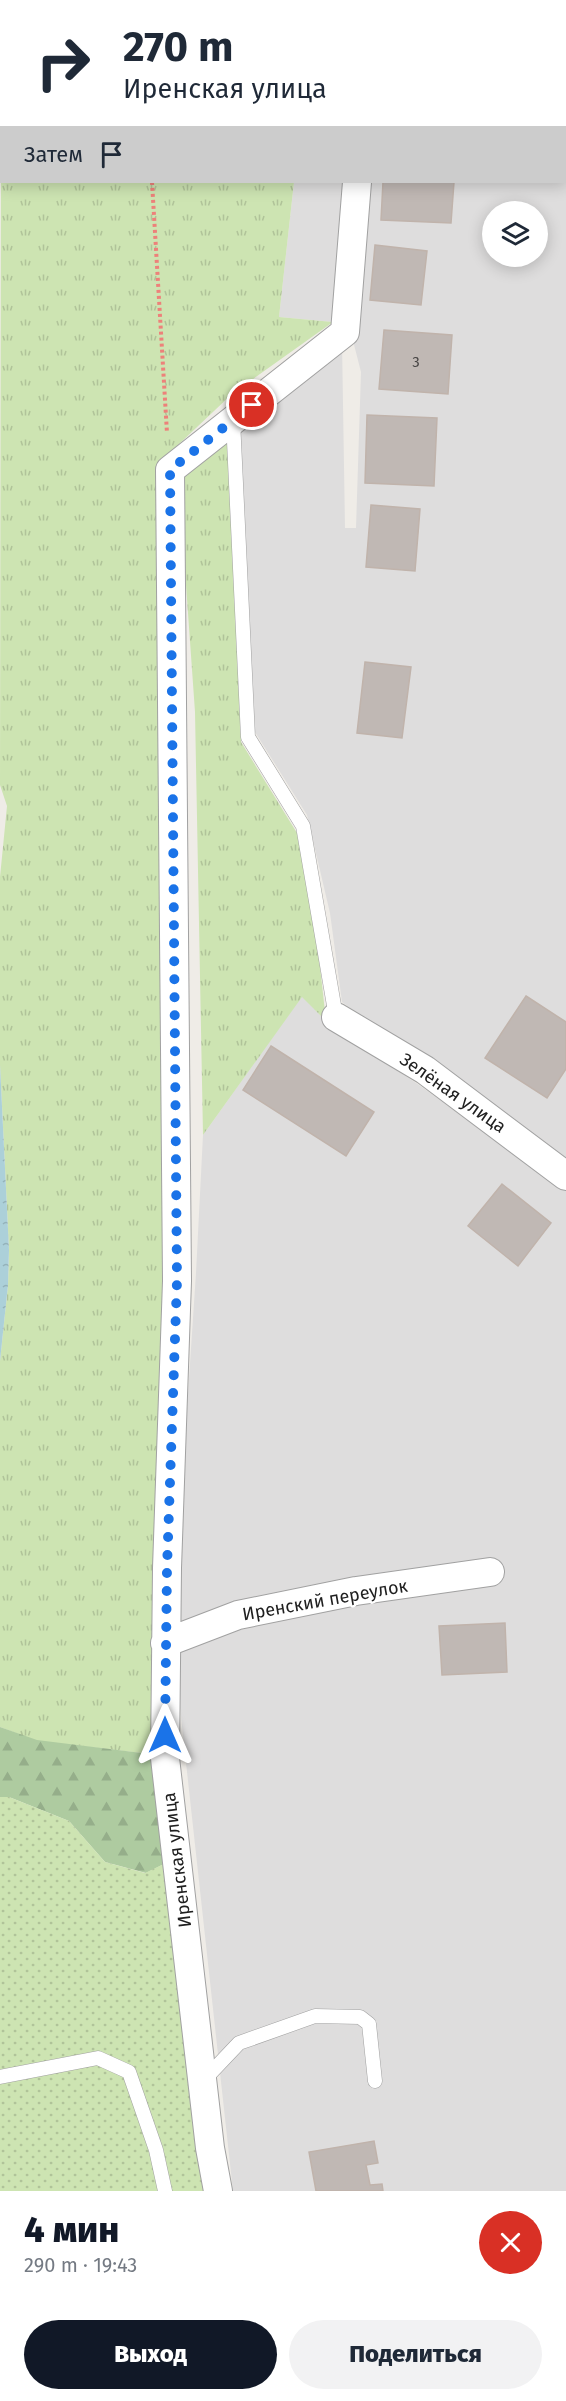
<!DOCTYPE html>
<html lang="ru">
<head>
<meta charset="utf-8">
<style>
	body { margin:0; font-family:"Fira Sans",sans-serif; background:#f2f2f3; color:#1f2937; height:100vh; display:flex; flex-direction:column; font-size:22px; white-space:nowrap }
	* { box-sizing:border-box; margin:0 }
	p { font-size:20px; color:#747a83 }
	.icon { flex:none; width:33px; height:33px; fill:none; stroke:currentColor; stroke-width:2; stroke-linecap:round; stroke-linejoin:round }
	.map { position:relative; height:2191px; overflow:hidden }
	.panel { display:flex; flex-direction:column; background:#fff; flex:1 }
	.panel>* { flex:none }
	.hud { position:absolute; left:0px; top:0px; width:567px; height:183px; box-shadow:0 3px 15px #0003; background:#fff; color:#1f2937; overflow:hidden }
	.controls { position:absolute; left:482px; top:201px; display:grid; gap:12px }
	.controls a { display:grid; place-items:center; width:66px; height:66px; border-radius:50%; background:#fff; box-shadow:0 3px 15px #0003; font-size:30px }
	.pin { position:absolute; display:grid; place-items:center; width:51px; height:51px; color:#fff; margin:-26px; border:3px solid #fff; border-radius:50%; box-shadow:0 2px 6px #0007 }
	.me { position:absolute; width:66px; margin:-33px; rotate:0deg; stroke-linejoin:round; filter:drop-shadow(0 0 4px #0008) }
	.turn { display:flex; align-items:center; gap:21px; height:126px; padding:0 24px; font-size:27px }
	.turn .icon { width:78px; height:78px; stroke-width:2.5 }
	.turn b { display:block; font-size:42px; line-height:51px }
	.then { display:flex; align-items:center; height:57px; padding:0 24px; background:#0003; gap:12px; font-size:22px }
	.round { display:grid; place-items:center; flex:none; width:63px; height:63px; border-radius:32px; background:#f2f2f3 }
	.overview { display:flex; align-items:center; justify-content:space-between; height:102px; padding:0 24px }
	h1 { font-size:36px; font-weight:800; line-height:45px; color:#111827 }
	.primary-button { display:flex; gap:12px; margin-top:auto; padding:12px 24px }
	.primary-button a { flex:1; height:69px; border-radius:36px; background:#111827; color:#fff; font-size:24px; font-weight:800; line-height:69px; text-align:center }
	.primary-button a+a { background:#f2f2f3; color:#1f2937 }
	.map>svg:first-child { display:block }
	.residential { fill:#dedddd; fill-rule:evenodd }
	.grass { fill:url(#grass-tufts) }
	.forest { fill:url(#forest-firs) }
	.garden { fill:url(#garden-dots) }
	.water { fill:url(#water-ripples) }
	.building { fill:#c0b8b4; stroke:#c0b3ab; stroke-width:1.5 }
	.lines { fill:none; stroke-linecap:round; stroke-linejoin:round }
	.service-casing { stroke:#a1a1a1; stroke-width:15 }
	.minor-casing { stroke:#a1a1a1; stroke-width:30 }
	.path { stroke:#ed817a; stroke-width:4; stroke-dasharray:3 3; stroke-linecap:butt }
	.service { stroke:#fff; stroke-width:14 }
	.minor { stroke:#fff; stroke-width:28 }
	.route { stroke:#1a73e8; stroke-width:10; stroke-dasharray:0 18 }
	.labels { text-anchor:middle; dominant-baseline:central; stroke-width:4.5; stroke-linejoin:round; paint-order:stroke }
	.number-label { font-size:15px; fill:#484645 }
	.street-label { font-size:18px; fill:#202020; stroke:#fff }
</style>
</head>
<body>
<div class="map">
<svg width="566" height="2191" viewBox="0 0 566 2191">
	<defs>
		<pattern id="grass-tufts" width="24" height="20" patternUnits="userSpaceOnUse" patternTransform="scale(1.5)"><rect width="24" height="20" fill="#cde4b2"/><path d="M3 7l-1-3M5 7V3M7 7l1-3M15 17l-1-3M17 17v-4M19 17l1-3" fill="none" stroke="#b0c399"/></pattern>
		<pattern id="forest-firs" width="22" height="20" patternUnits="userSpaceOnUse" patternTransform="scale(1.5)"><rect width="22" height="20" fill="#aecba0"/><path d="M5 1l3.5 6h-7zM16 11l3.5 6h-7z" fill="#95ae8a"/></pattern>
		<pattern id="garden-dots" width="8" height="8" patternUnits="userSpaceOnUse" patternTransform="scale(1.5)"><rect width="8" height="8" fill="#cde4b2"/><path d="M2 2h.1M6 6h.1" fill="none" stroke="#b0c399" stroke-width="1.8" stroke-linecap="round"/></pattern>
		<pattern id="water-ripples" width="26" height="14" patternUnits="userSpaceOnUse" patternTransform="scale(1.5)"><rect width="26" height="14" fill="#acd0d9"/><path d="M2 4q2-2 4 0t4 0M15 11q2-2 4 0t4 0" fill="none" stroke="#94b2ba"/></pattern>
	</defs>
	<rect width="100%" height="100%" fill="#efece7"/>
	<!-- residential -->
	<path class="residential" d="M371,0h195v1166l-224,-164 -12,-89 -23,-98 -52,-83 -17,-307 104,-83 3,186h11l5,-156 -11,-43 17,-147h199v-180zM492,212h45v44h-45z
		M294,182h61l-22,140 -54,-5z
		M302,996l29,30 88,59 147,105v1001h-333l-61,-556 24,-362 7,-138z"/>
	<!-- grass -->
	<path class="grass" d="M106,0h261v2z
		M1,128l1,54h292l-15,135 54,5 -101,72 -72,68 5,1296 -15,-4 -113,-13 -37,-14v-366l8,-76 1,-35 -9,-185v-188l7,-71 -7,-21z
		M230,430l11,312 56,91 18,88 11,100 -24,-24 -99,138 -8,-423 -17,-240z"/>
	<!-- forest -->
	<path class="forest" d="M0,1727l37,13 113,14 15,4 3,104 -22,11 -41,-11 -36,-41 -60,-24h-9z"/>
	<!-- garden -->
	<path class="garden" d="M0,1797h9l60,24 36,41 40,11 23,-11 39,329h-207z"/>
	<!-- water -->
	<path class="water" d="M0,1065l9,185 -1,35 -8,76z"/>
	<!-- building -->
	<path class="building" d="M383,182h71l-3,41 -70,-3z
		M375,245l52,6 -6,54 -51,-5z
		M384,330l68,5 -4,59 -69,-5z
		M367,415l70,3 -3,68 -69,-3z
		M371,505l49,4 -5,62 -49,-4z
		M365,662l46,5 -9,71 -45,-5z
		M526,996l40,26v47l-19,29 -62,-40z
		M271,1046l103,66 -28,44 -103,-66z
		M502,1184l49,39 -33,43 -50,-40z
		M505,1623l2,49 -65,3 -3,-49z
		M374,2141l4,22 -12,2 4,20 12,-1 1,7h-67l-7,-39z"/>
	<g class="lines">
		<!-- service casing -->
		<g class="service-casing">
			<path id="service" d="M233,420l15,317 55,89 33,191
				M0,2077l98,-19 31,14 27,78 9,41
				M203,2081l36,-38 76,-27 45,1 9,7 6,57"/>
		</g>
		<!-- minor casing -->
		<g class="minor-casing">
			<path id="minor" d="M364,2v-2
				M336,1017l89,53 141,106
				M165,1643l73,-28 118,-24 134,-19
				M218,2191l-8,-43 -45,-390 2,-190 10,-287 -7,-811 175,-138 12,-150"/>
		</g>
		<!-- path -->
		<path class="path" d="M141,0v2
			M152,182l15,251"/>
		<!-- service -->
		<use href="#service" class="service"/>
		<!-- minor -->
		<use href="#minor" class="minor"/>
	</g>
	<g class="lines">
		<!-- route -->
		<path class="route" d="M165,1735l2,-167 10,-287 -7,-811 82,-65"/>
	</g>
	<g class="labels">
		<!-- number labels -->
		<g class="number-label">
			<text x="416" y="362">3</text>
		</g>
		<!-- street labels -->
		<g class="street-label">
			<text transform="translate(453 1093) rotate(35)">Зелёная улица</text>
			<text transform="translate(325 1600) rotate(-10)">Иренский переулок</text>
			<text transform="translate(177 1860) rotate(-97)">Иренская улица</text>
		</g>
	</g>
</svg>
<div class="controls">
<a><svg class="icon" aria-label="layers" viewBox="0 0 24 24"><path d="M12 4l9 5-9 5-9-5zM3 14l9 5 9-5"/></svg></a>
</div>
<div class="pin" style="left:252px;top:405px;background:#d93025"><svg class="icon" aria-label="arrive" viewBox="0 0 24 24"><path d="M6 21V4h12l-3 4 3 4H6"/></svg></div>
<svg class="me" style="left:165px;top:1735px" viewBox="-20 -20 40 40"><path d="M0-17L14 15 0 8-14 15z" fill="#1a73e8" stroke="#fff" stroke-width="4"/></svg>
<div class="hud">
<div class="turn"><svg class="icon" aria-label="right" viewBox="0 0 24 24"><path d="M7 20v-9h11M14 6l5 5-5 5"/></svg><div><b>270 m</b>Иренская улица</div></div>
<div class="then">Затем<svg class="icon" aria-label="arrive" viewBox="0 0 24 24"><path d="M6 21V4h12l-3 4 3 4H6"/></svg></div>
</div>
</div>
<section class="panel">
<div class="overview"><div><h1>4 мин</h1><p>290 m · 19:43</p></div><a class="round" style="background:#d93025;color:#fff"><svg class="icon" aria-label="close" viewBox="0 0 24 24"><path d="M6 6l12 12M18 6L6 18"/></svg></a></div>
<div class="primary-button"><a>Выход</a><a>Поделиться</a></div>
</section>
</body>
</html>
